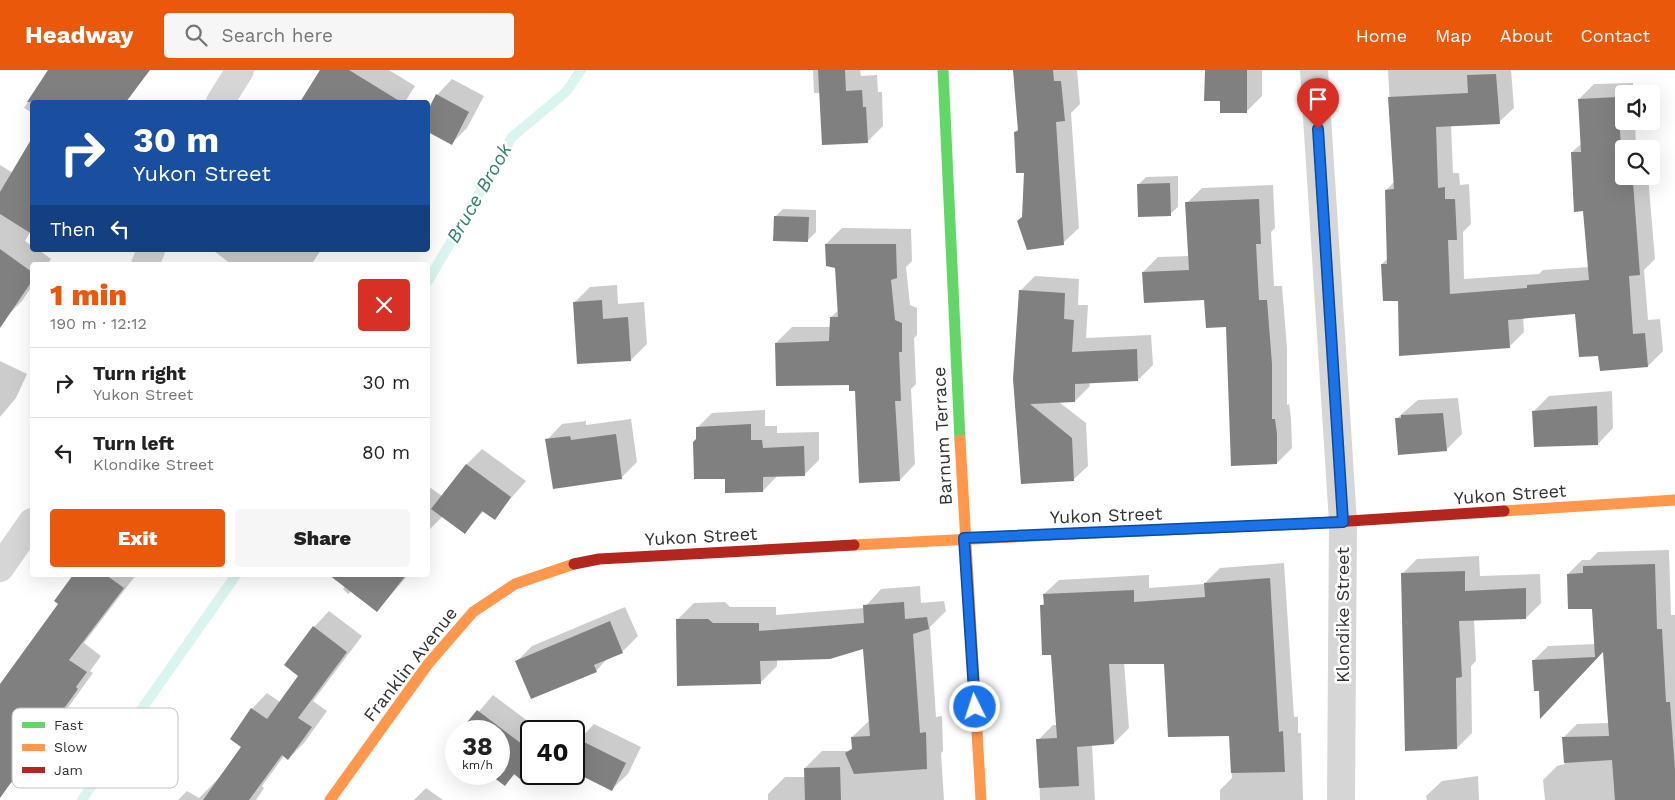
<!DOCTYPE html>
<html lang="en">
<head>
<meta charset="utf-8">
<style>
	body { margin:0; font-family:"Work Sans",sans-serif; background:#f6f6f6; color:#222; height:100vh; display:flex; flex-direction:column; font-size:19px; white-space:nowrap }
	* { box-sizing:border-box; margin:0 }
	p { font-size:16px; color:#767676 }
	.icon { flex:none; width:28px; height:28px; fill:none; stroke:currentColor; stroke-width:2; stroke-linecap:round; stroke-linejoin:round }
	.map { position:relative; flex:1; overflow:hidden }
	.sheet { position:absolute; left:30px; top:192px; width:400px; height:315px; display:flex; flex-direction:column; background:#fff; border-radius:5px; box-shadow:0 5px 20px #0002 }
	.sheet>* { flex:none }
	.hud { position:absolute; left:30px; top:30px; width:400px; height:152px; border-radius:5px; box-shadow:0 5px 20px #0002; background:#1a4fa0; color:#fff; overflow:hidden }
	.tools { position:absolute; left:1615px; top:15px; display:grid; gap:10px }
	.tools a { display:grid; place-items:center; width:45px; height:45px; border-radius:5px; background:#fff; box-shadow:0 5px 20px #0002; font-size:25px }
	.speed { position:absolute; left:445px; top:650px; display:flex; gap:10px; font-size:25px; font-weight:700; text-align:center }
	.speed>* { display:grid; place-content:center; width:65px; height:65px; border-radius:50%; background:#fff; box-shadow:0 5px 20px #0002; line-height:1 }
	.speed small { font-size:12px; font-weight:400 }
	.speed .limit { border:2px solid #111; border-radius:8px; background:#fff; color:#111 }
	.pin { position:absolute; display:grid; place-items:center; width:42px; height:42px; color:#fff; margin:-51px -21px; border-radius:50% 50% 50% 0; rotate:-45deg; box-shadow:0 0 5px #0007 }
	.pin .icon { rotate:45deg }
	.me { position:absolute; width:55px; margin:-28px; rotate:356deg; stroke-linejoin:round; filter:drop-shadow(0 0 4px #0008) }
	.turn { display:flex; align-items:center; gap:18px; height:105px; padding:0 20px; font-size:22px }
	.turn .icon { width:65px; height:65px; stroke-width:2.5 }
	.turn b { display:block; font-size:35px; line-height:42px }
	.then { display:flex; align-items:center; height:48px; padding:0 20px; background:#0003; gap:10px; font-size:19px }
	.round { display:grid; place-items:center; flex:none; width:52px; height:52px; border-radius:5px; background:#f6f6f6 }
	.overview { display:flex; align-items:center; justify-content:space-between; height:85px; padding:0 20px }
	h1 { font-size:30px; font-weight:800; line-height:38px; color:#ea580c }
	.primary-button { display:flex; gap:10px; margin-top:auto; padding:10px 20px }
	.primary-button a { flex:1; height:58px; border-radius:5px; background:#ea580c; color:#fff; font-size:20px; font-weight:800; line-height:58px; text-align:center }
	.primary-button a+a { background:#f6f6f6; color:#222 }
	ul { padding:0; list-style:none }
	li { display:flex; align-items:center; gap:15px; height:70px; padding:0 20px; border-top:1px solid #e0e0e0 }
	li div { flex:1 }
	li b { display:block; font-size:19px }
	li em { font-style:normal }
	header { display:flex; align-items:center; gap:30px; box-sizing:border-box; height:70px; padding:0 25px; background:#ea580c; color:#fff }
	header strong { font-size:24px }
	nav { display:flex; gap:28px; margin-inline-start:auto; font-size:18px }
	.search { width:350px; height:45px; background:#f6f6f6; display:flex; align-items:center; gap:12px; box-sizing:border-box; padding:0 18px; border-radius:5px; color:#767676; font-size:19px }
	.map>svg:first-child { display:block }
	.shadow { fill:#0003 }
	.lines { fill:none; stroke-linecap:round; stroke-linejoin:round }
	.stream { stroke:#daf5ef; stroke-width:10 }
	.building { fill:#808080 }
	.street { stroke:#d6d6d6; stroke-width:28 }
	.fast { stroke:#63d668; stroke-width:11 }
	.slow { stroke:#ff974d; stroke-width:11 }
	.jam { stroke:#b3261e; stroke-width:11 }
	.route-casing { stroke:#114b97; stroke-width:12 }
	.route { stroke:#1a73e8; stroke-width:9 }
	.labels { text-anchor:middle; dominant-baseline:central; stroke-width:5; stroke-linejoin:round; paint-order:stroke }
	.street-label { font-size:18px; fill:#323232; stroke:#fff }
	.water-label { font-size:19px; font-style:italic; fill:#2f826f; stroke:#fff }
	.key { fill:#fff; stroke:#c2c2c2; stroke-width:1 }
	.key-label { font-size:14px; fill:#323232 }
</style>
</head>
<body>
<header>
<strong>Headway</strong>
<div class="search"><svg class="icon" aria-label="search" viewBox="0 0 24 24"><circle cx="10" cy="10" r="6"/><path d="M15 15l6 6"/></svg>Search here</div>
<nav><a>Home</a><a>Map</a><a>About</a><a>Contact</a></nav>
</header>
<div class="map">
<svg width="1675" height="730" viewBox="0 0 1675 730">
	<rect width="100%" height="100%" fill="#fff"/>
	<!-- shadow -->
	<path class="shadow" d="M49,0h99l-18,12 -14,20h-84v11l-8,-5z
		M322,0h67l26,16 -10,16h-103z
		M813,0h47l1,6 16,-1 1,17h4l1,34 -16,16 -47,-49h-6z
		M1015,0h62l3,34 -9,9 8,115 -16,15 -40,-27 2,-44 -10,-40 4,-4z
		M1206,0h56v26l-16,16 -25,-12z
		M1388,0h123l3,38 -15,14 -48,3 2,48h6l1,12 9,-1 2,40 -8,8 1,47 75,-5 4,-4 46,-3 -5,-57 -12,-58 10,-9 -3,-44 15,-15 39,-1v11h-9v27h11l1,28h-12v27h24l7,83 -11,11 4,50 12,-1 3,32 -15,15 -48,-11 -24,-43 -53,5 1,15 -15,15 -109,-47 -18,-36 6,-6 -2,-68 8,-8z
		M452,9l32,17 -17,32 -15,15 -24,-13v-18l9,-17z
		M32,71v88l-7,12 7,5v4h7l12,9 -4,6h-15v21l-10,15 -16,16 -6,-5v-147l13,8z
		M1178,106v31l-8,7 -32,-29 8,-8z
		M1273,115l2,43 -4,4 3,54h8l5,62v57l2,-1 2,14 1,30 -15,15 -50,-138 -22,-26 -62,-27 15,-15 31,-1 -2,-53 15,-15z
		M783,139l33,1v22l-8,8 -33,-23z
		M842,158l69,1 1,32 -6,6 4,38 7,3v27l-3,3 2,46 -5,5 4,75 -15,16 -44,-90 -6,-6 -74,-41 16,-16h39v-10l8,-7 -3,-43 -10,-23z
		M213,180h108l-10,15h-79z
		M1035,206l44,3 -1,26h10l-2,33 65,-3 2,30 -15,15 -49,2 1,4 -15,15 -16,1 27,21 2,43 -15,14 -51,2 -2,-191z
		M617,215l1,19 26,-2 3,42 -16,16 -57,-57 16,-16z
		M0,291l27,13 -11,24 -16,19z
		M1612,321l1,37 -15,16 -65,-32 16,-16z
		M1458,328l4,36 -16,16 -50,-31 22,-19z
		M765,340v16h12v7l42,-1v28l-14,14 -28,2 -14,15 -37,-14 -29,-38v-11l15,-15z
		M631,349l6,43 -16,16 -74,-38 15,-16 24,-3v4z
		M482,379l44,32 -32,37 -10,-7 -20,21 -21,-16 -15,15v-45l14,10 25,-32z
		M1669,480l2,65h4v185h-130l-2,-20 14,-14 8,-2 -2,-26 14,-14 32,-1 -5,-73 -50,53 -14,-13 -6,-30 14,-14 47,-2 -2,-36 -25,-34 14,-14h8l8,-8z
		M1479,486l1,20 60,-2 1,29 -15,15 -52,1 2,42 -5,5 1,67 -15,15 -55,-174 15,-15z
		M1284,493l10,154h4v16h3l2,67h-83v-10l12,-12 -1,-44 -65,-72h-42l5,66 -15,15 -22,2 3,55h-55l-2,-60 15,-15h4l-5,-71 -10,-49 3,-3 -1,-8 15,-14 90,-5v13l55,-4 16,-16z
		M75,505h61l-52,68 17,13 -11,15 3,2 -73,101 -15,15 -5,-3v-89l60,-93z
		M354,505h54l-31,36 -25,-20 -4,3 -5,-5z
		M920,516l1,17 23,-2 2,10 -16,16 6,90 6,-1 1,35 -2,2 3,47h-176v-6l17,-17h20v-9l17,-17h27l4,-4 -1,-10 18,-17 -6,-73 -87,13v6l-17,17 -83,-63 17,-17 31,-1 5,5h46v8l88,-7 17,-19z
		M625,537l13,29 -16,16 -13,5 -13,14 -79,-10 15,-15z
		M329,541l33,25 -49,65 14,10 -23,32 -16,16 -4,-3 -22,30 2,2 -8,12h-78l9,-9 12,7 21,-21 22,-31 10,-37 15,-16 13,9 20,-26 14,-49z
		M493,625l48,36h-10v35l-11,11 -4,-4 -11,11 -14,-10h8v-43h-37z
		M594,654l47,23 -13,27 -16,15 -38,-18v-21l5,-10z
		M456,669v8l-4,-3z
		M1478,706l1,24h-52l-1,-4 16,-15z
		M426,718l17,12h-29z"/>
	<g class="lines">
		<!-- stream -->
		<path class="stream" d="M428,211l84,-144 54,-45 15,-22
			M82,730l52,-80 102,-145"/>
	</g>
	<!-- building -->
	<path class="building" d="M48,0h102l-24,32h-99z
		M320,0h29l52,32h-101z
		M818,0h27l1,21 16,-1 1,17h3l2,36 -46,2z
		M1013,0h40l1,11h7l4,40 -9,1 8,123 -37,5 -10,-29 5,-4 2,-44h-8l-2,-41 4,-1z
		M1205,0h42v43h-27v-12h-16z
		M1496,4l4,50 -64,3 2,61 7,-1v12h10l2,41h-9l2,54 77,-6v-3l62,-5 -6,-69 -9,1 -3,-60h10l-3,-53 40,-2 5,85h10l7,93 -11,1 4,58 12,-1 3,34 -48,4 -2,-15 -19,1 -4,-43 -67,6 2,28 -111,8 -1,-55h-15l-2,-37h6l-2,-74 9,-1 -6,-92 80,-4 -1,-18z
		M436,24l33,18 -17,33 -24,-13v-22z
		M32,68v96l-32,-20v-22z
		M1170,113l1,33 -33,1 -1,-33z
		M1259,129l2,45h-5l3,56h8l5,64v55h3l2,15v30l-46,2 -5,-139 -20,1 -2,-28 -60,3 -2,-31 47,-2 -4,-68z
		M774,146l35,1 -1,25 -35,-1z
		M825,174h71l1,34 -6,2 4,40 7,3v29h-3l2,49h-6l5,80 -41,2 -4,-92h-6v-6l-73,1 -1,-43 54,-2 1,-24h8l-3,-49 -9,-2z
		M0,179l32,23v9l-32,47z
		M1019,220l46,3 -1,26 10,1 -2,32 65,-3 1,32 -63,3v18l-45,2 42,34 2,43 -53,3 -8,-105z
		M602,230l1,19 25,-2 3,44 -54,3 -4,-62z
		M1597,336l1,39 -64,2 -2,-36z
		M1443,343l4,38 -49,4 -3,-37h6v-3z
		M751,354v16h11l1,8 41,-2 1,30 -42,1v15l-38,1v-14h-31l-1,-37 3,-3v-12z
		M616,364l6,45 -69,10 -8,-50 25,-3 1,4z
		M466,394l45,33 -16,23 -13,-9 -17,23 -34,-25z
		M1655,494l2,65h5l4,73h4l5,67v31h-60l-3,-40 -48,3 -2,-26 47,-1 -6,-84 -63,67 -1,-28h-5l-2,-31 63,-3 -3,-48h-24l-1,-35 16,-1v-7z
		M1465,501v20l61,-3v31l-67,2 3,56 -6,1v6l1,65 -52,2 -4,-178z
		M73,505h33l18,13 -55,72 18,12 -11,15 2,2 -78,109v-114l58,-80 -4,-3z
		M329,505h77l-29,37z
		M1270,508l9,154 4,-1 2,41 -54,1 -2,-37 -61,1 -4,-73h-55l5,80 -37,3 2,39 -40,2 -3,-49 21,-1 -6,-83h-9l-2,-50h4l-1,-11 91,-4v12l71,-5 -1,-14z
		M904,532l1,17 22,-2 2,12 -16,5 7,99 6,-1 1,37 -73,5 -9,-21 7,-4 -1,-12 19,-1 -7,-87 -33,10 -70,2 1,23 -84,2 -1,-67h32l5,4h46v8l105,-8 -1,-18z
		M610,551l13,32 -29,12 3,7 -66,27 -16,-38z
		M313,556l34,26 -49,66 14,9 -24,33 -6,-5 -33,45h-46l38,-53 -11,-8 21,-31 16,11 31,-43 -14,-11z
		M477,640l54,41v13l-11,15 -6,-5 -9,12 -16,-12h10v-43h-39z
		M574,667l52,26 -14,28 -38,-19z
		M840,697l1,33h-36l-1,-32z"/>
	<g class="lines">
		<!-- street -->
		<path class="street" d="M1314,0l29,452 -2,278
			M220,32l20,-32
			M145,195l6,-15
			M0,498l32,-46"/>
		<!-- fast -->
		<path class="fast" d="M943,0l17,370
			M1050,465l253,-11"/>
		<!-- slow -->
		<path class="slow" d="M960,370l21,360
			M1504,441l171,-11
			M854,475l196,-10
			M330,730l98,-136 45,-52 42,-28 59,-20"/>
		<!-- jam -->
		<path class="jam" d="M1303,454l201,-13
			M574,494l25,-5 255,-14"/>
	</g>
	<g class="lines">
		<!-- route casing -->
		<g class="route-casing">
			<path id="route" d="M975,637l-11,-169 379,-16 -25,-393"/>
		</g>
		<!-- route -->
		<use href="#route" class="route"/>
	</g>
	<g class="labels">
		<!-- street labels -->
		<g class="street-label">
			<text transform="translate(942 366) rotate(-93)">Barnum Terrace</text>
			<text transform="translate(1510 424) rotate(-4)">Yukon Street</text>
			<text transform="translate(1106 445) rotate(-2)">Yukon Street</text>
			<text transform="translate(701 466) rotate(-3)">Yukon Street</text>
			<text transform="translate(1342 545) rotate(-90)">Klondike Street</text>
			<text transform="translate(410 594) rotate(-52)">Franklin Avenue</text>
		</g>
		<!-- water labels -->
		<g class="water-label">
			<text transform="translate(479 123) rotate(-60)">Bruce Brook</text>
		</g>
	</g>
	<!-- legend -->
	<rect x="12" y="638" width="166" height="80" rx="8" class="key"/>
	<rect x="22" y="652" width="23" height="6" fill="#63d668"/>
	<rect x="22" y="674" width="23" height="7" fill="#ff974d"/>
	<rect x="22" y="697" width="23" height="6" fill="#b3261e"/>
	<g class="key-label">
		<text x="54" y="660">Fast</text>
		<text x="54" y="682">Slow</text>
		<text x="54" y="705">Jam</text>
	</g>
</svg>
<div class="tools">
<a><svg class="icon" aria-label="sound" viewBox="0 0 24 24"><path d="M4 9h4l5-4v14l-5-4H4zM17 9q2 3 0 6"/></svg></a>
<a><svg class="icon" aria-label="search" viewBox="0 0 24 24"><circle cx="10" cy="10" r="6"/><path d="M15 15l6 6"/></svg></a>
</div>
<div class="speed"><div>38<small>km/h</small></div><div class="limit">40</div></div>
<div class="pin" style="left:1318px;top:59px;background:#d93025"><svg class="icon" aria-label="arrive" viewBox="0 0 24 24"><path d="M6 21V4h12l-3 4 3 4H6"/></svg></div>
<svg class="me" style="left:975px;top:637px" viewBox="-20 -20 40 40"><circle r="17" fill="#1a73e8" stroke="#fff" stroke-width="3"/><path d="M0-11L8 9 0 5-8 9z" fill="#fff"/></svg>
<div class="hud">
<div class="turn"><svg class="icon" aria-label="right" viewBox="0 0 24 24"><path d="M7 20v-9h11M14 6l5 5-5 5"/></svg><div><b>30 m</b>Yukon Street</div></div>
<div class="then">Then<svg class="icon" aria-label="left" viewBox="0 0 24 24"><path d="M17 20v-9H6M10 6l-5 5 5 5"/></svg></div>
</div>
<section class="sheet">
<div class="overview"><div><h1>1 min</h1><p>190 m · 12:12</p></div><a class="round" style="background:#d93025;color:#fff"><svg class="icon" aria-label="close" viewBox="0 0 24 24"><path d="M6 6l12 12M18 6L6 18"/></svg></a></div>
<ul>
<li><svg class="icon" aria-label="right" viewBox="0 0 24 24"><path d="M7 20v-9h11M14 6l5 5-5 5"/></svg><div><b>Turn right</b><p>Yukon Street</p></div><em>30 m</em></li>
<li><svg class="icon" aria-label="left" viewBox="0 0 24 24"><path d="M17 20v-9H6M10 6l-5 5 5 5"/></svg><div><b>Turn left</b><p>Klondike Street</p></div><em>80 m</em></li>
</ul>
<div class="primary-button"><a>Exit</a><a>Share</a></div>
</section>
</div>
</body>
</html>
